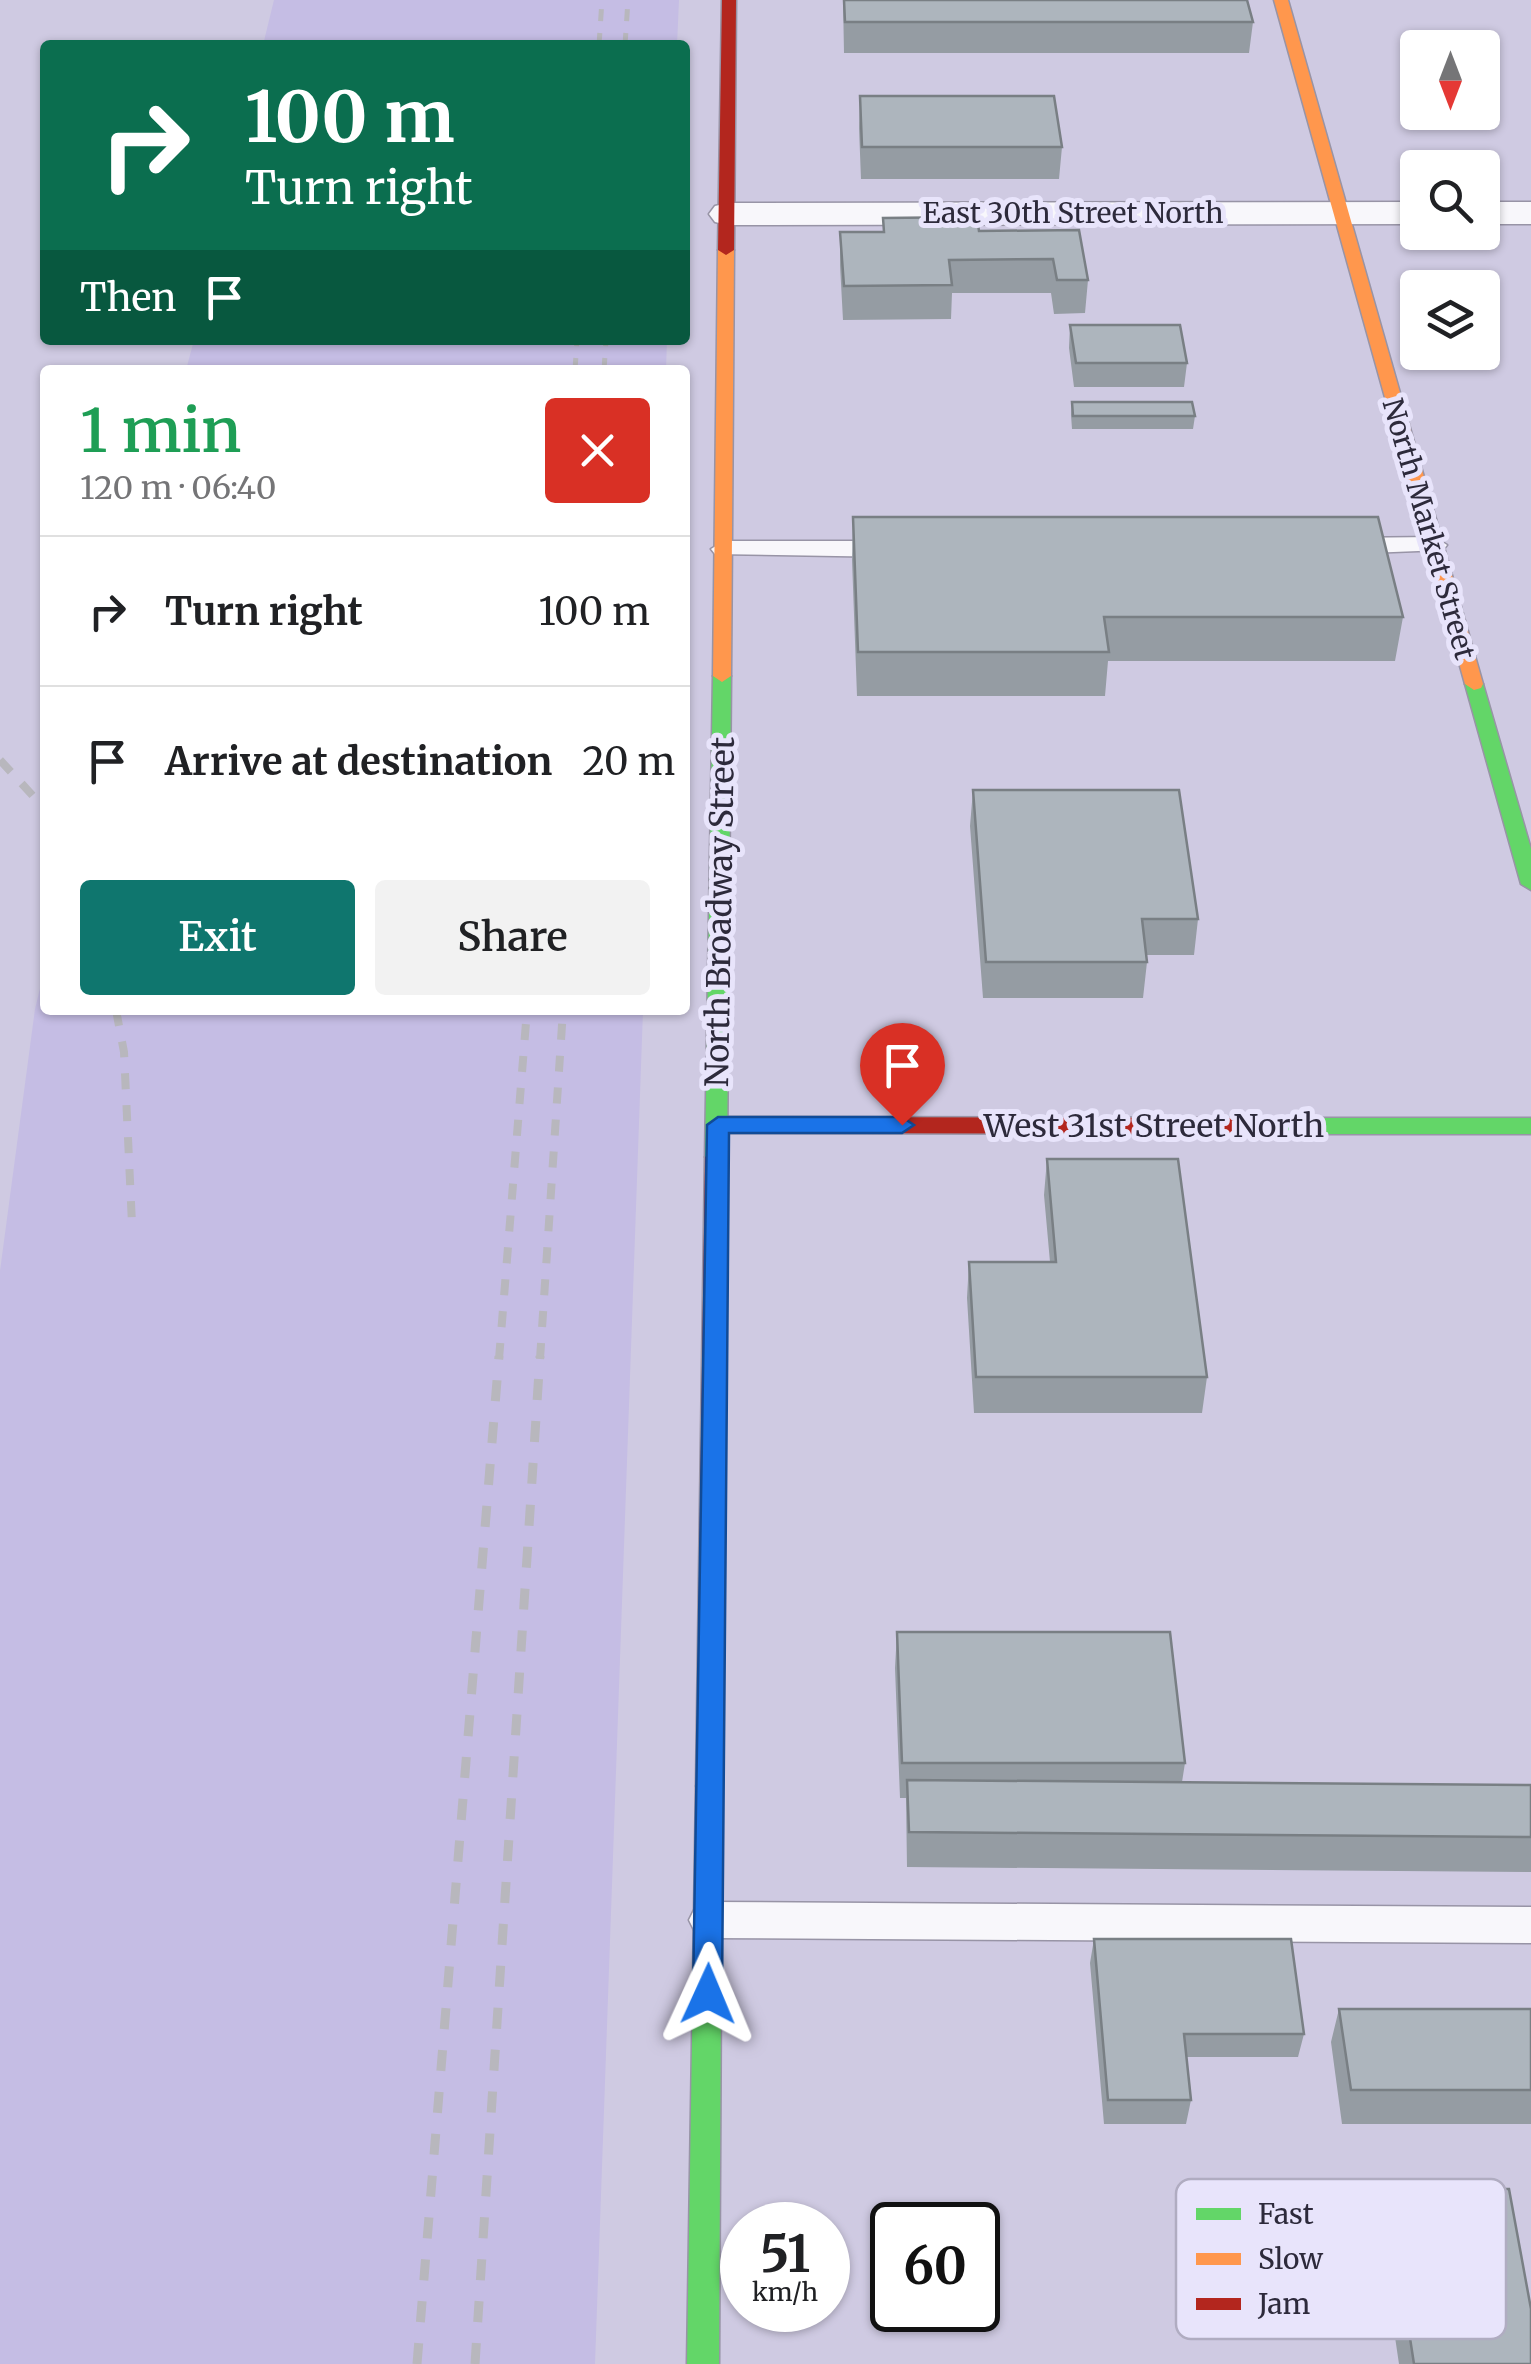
<!DOCTYPE html>
<html lang="en">
<head>
<meta charset="utf-8">
<style>
	body { margin:0; font-family:Merriweather,serif; background:#f2f2f2; color:#202124; height:100vh; display:flex; flex-direction:column; font-size:38px; white-space:nowrap }
	* { box-sizing:border-box; margin:0 }
	p { font-size:32px; color:#757577 }
	.icon { flex:none; width:55px; height:55px; fill:none; stroke:currentColor; stroke-width:2; stroke-linecap:round; stroke-linejoin:round }
	.map { position:relative; flex:1; overflow:hidden }
	.details { position:absolute; left:40px; top:365px; width:650px; height:650px; display:flex; flex-direction:column; background:#fff; border-radius:10px; box-shadow:0 2px 8px #0004 }
	.details>* { flex:none }
	.top-card { position:absolute; left:40px; top:40px; width:650px; height:305px; border-radius:10px; box-shadow:0 2px 8px #0004; background:#0b6e4f; color:#fff; overflow:hidden }
	.needle { width:65px; rotate:180deg }
	.fabs { position:absolute; left:1400px; top:30px; display:grid; gap:20px }
	.fabs a { display:grid; place-items:center; width:100px; height:100px; border-radius:10px; background:#fff; box-shadow:0 2px 8px #0004; font-size:50px }
	.speed { position:absolute; left:720px; top:2202px; display:flex; gap:20px; font-size:50px; font-weight:700; text-align:center }
	.speed>* { display:grid; place-content:center; width:130px; height:130px; border-radius:50%; background:#fff; box-shadow:0 2px 8px #0004; line-height:1 }
	.speed small { font-size:25px; font-weight:400 }
	.speed .limit { border:5px solid #111; border-radius:15px; background:#fff; color:#111 }
	.pin { position:absolute; display:grid; place-items:center; width:85px; height:85px; color:#fff; margin:-102px -42px; border-radius:50% 50% 50% 0; rotate:-45deg; box-shadow:0 0 10px #0007 }
	.pin .icon { rotate:45deg }
	.me { position:absolute; width:110px; margin:-55px; rotate:1deg; stroke-linejoin:round; filter:drop-shadow(0 0 8px #0008) }
	.turn { display:flex; align-items:center; gap:35px; height:210px; padding:0 40px; font-size:45px }
	.turn .icon { width:130px; height:130px; stroke-width:2.5 }
	.turn b { display:block; font-size:70px; line-height:85px }
	.then { display:flex; align-items:center; height:95px; padding:0 40px; background:#0003; gap:20px; font-size:38px }
	.round { display:grid; place-items:center; flex:none; width:105px; height:105px; border-radius:10px; background:#f2f2f2 }
	.headline { display:flex; align-items:center; justify-content:space-between; height:170px; padding:0 40px }
	h1 { font-size:60px; font-weight:600; line-height:75px; color:#1e9e55 }
	.cta { display:flex; gap:20px; margin-top:auto; padding:20px 40px }
	.cta a { flex:1; height:115px; border-radius:10px; background:#0f766e; color:#fff; font-size:40px; font-weight:600; line-height:115px; text-align:center }
	.cta a+a { background:#f2f2f2; color:#202124 }
	ul { padding:0; list-style:none }
	li { display:flex; align-items:center; gap:30px; height:150px; padding:0 40px; border-top:2px solid #e0e0e0 }
	li div { flex:1 }
	li b { display:block; font-size:38px }
	li em { font-style:normal }
	.map>svg:first-child { display:block }
	.built { fill:#c5bde4 }
	.lines { fill:none; stroke-linecap:round; stroke-linejoin:round }
	.lane-casing { stroke:#9894a6; stroke-width:3 }
	.street-casing { stroke:#9894a6; stroke-width:3 }
	.fast-casing { stroke:#9894a6; stroke-width:3 }
	.slow-casing { stroke:#9894a6; stroke-width:3 }
	.jam-casing { stroke:#9894a6; stroke-width:3 }
	.lane { fill:#f8f7fb; fill-rule:evenodd }
	.street { fill:#f8f7fb; fill-rule:evenodd }
	.fast { fill:#63d668; fill-rule:evenodd }
	.slow { fill:#ff974d; fill-rule:evenodd }
	.jam { fill:#b3261e; fill-rule:evenodd }
	.rail-far2 { stroke:#b8b7bd; stroke-width:5; stroke-dasharray:12 12; stroke-linecap:butt }
	.rail-far1 { stroke:#b8b7bd; stroke-width:8; stroke-dasharray:16 16; stroke-linecap:butt }
	.rail { stroke:#b8b7bd; stroke-width:9; stroke-dasharray:21 21; stroke-linecap:butt }
	.wall { fill:#959ca3 }
	.building { fill:#adb5bd; stroke:#797f84; stroke-width:2.5 }
	.route { fill:#1a73e8; stroke:#114b97; stroke-width:2.5 }
	.labels { text-anchor:middle; dominant-baseline:central; stroke-width:10; stroke-linejoin:round; paint-order:stroke }
	.far-street-label { font-size:28px; fill:#2d2a3b; stroke:#e8e4fb }
	.street-label { font-size:32px; fill:#2d2a3b; stroke:#e8e4fb }
	.key { fill:#e8e4fb; stroke:#b0acc1; stroke-width:2.5 }
	.key-label { font-size:28px; fill:#2d2a3b }
</style>
</head>
<body>
<div class="map">
<svg width="1531" height="2364" viewBox="0 0 1531 2364">
	<rect width="100%" height="100%" fill="#cfcae2"/>
	<!-- built -->
	<path class="built" d="M274,0h405l-2,45h-414z
		M194,340h473l-1,30h-480z
		M45,968v42h598l-48,1354h-595v-1093l35,-262z"/>
	<g class="lines">
		<!-- lane casing -->
		<g class="lane-casing">
			<path id="lane" d="M1434,537l13,8 -4,5 -99,4 -13,-8 13,-8z
				M724,541h171l13,8 -13,8 -180,-3 -4,-5z
				M709,1902l822,5v36l-822,-5 -14,-6 -6,-12 6,-12z"/>
		</g>
		<!-- street casing -->
		<g class="street-casing">
			<path id="street" d="M1418,202v22l-690,1 -13,-3 -6,-8 6,-8 13,-3z
				M1482,202h49v22h-49z"/>
		</g>
		<!-- fast casing -->
		<g class="fast-casing">
			<path id="fast" d="M722,670l9,6 -4,481 -11,8 -11,-8 8,-481z
				M1474,678l9,6 48,165v41l-10,-6 -56,-200z
				M1264,1118h267v16h-267l-11,-8z
				M709,1775l10,3 3,8 -3,578h-32l9,-578 3,-8z"/>
		</g>
		<!-- slow casing -->
		<g class="slow-casing">
			<path id="slow" d="M1274,0h14l195,684 -2,4 -7,2 -9,-6z
				M726,245l8,5 -3,426 -9,6 -9,-6 5,-426z"/>
		</g>
		<!-- jam casing -->
		<g class="jam-casing">
			<path id="jam" d="M722,0h14l-2,250 -8,5 -8,-5z
				M718,1117l546,1 11,8 -11,8 -546,-1 -11,-8z
				M716,1149l11,8 -5,629 -3,8 -10,3 -10,-3 -3,-8 9,-629z"/>
		</g>
		<!-- lane -->
		<use href="#lane" class="lane"/>
		<!-- street -->
		<use href="#street" class="street"/>
		<!-- fast -->
		<use href="#fast" class="fast"/>
		<!-- slow -->
		<use href="#slow" class="slow"/>
		<!-- jam -->
		<use href="#jam" class="jam"/>
		<!-- rail-far2 -->
		<path class="rail-far2" d="M599,45l3,-45
			M625,45l3,-45
			M575,370l2,-30
			M604,370l2,-30"/>
		<!-- rail-far1 -->
		<path class="rail-far1" d="M0,760l45,49
			M116,1010l8,42 8,172
			M499,1359l28,-349
			M540,1359l23,-349"/>
		<!-- rail -->
		<path class="rail" d="M417,2364l82,-1008
			M475,2364l65,-1008"/>
	</g>
	<!-- wall -->
	<path class="wall" d="M843,0h404l6,22 -4,31h-405z
		M860,96l202,51 -3,32h-198l-2,-51z
		M883,218l96,13 100,-1 9,50 -3,33 -31,1 -3,-21h-99l-1,26 -108,1 -3,-55v-33h43z
		M1070,325l117,38 -3,24h-110l-5,-39z
		M1072,402l123,14 -2,13h-121l-1,-14z
		M853,517l550,100 -8,44h-287l-3,35h-248l-5,-136z
		M973,790l225,129 -4,36h-48l1,7 -4,36h-160l-13,-172z
		M1047,1159l160,218 -5,36h-228l-7,-115 2,-36h81l-6,-67z
		M897,1632l288,131 -3,19 349,3v87l-624,-5 -1,-69h-6l-5,-130z
		M1094,1939l210,95 -6,23h-112l5,43 -5,24h-82l-14,-161z
		M1339,2009h192v115h-189l-11,-82z
		M1387,2189l144,175h-132l-21,-142z"/>
	<!-- building -->
	<path class="building" d="M844,0h403l6,22h-408z
		M860,96h194l8,51h-200z
		M977,217l2,14 100,-1 9,50h-31l-4,-21 -104,1 3,25 -108,1 -4,-54h44l-1,-14z
		M1070,325h110l7,38h-111z
		M1072,402h120l3,14h-122z
		M853,517h525l25,100h-299l5,35h-251z
		M973,790h206l19,129h-56l5,43h-161z
		M1047,1159h131l29,218h-231l-7,-115h87z
		M897,1632h273l15,131h-283z
		M907,1780l624,5v52l-622,-5z
		M1094,1939h197l13,95h-120l7,66h-83z
		M1339,2009h192v81h-180z
		M1387,2189h122l22,120v55h-117z"/>
	<!-- route -->
	<path class="route" d="M718,1117h184l12,8 -12,8h-173l-7,861 -4,9 -10,4 -10,-4 -5,-9 14,-869z"/>
	<g class="labels">
		<!-- far-street labels -->
		<g class="far-street-label">
			<text x="1073" y="213">East 30th Street North</text>
			<text transform="translate(1429 529) rotate(74)">North Market Street</text>
		</g>
		<!-- street labels -->
		<g class="street-label">
			<text transform="translate(720 912) rotate(-89)">North Broadway Street</text>
			<text x="1154" y="1126">West 31st Street North</text>
		</g>
	</g>
	<!-- legend -->
	<rect x="1176" y="2179" width="330" height="160" rx="15" class="key"/>
	<rect x="1196" y="2208" width="45" height="12" fill="#63d668"/>
	<rect x="1196" y="2253" width="45" height="12" fill="#ff974d"/>
	<rect x="1196" y="2298" width="45" height="12" fill="#b3261e"/>
	<g class="key-label">
		<text x="1258" y="2224">Fast</text>
		<text x="1258" y="2269">Slow</text>
		<text x="1258" y="2314">Jam</text>
	</g>
</svg>
<div class="fabs">
<a><svg class="needle" viewBox="-14 -14 28 28"><path d="M0-13l5 13h-10z" fill="#e53935"/><path d="M0 13l5-13h-10z" fill="#757577"/></svg></a>
<a><svg class="icon" aria-label="search" viewBox="0 0 24 24"><circle cx="10" cy="10" r="6"/><path d="M15 15l6 6"/></svg></a>
<a><svg class="icon" aria-label="layers" viewBox="0 0 24 24"><path d="M12 4l9 5-9 5-9-5zM3 14l9 5 9-5"/></svg></a>
</div>
<div class="speed"><div>51<small>km/h</small></div><div class="limit">60</div></div>
<div class="pin" style="left:902px;top:1125px;background:#d93025"><svg class="icon" aria-label="arrive" viewBox="0 0 24 24"><path d="M6 21V4h12l-3 4 3 4H6"/></svg></div>
<svg class="me" style="left:708px;top:1994px" viewBox="-20 -20 40 40"><path d="M0-17L14 15 0 8-14 15z" fill="#1a73e8" stroke="#fff" stroke-width="4"/></svg>
<div class="top-card">
<div class="turn"><svg class="icon" aria-label="right" viewBox="0 0 24 24"><path d="M7 20v-9h11M14 6l5 5-5 5"/></svg><div><b>100 m</b>Turn right</div></div>
<div class="then">Then<svg class="icon" aria-label="arrive" viewBox="0 0 24 24"><path d="M6 21V4h12l-3 4 3 4H6"/></svg></div>
</div>
<section class="details">
<div class="headline"><div><h1>1 min</h1><p>120 m · 06:40</p></div><a class="round" style="background:#d93025;color:#fff"><svg class="icon" aria-label="close" viewBox="0 0 24 24"><path d="M6 6l12 12M18 6L6 18"/></svg></a></div>
<ul>
<li><svg class="icon" aria-label="right" viewBox="0 0 24 24"><path d="M7 20v-9h11M14 6l5 5-5 5"/></svg><div><b>Turn right</b></div><em>100 m</em></li>
<li><svg class="icon" aria-label="arrive" viewBox="0 0 24 24"><path d="M6 21V4h12l-3 4 3 4H6"/></svg><div><b>Arrive at destination</b></div><em>20 m</em></li>
</ul>
<div class="cta"><a>Exit</a><a>Share</a></div>
</section>
</div>
</body>
</html>
